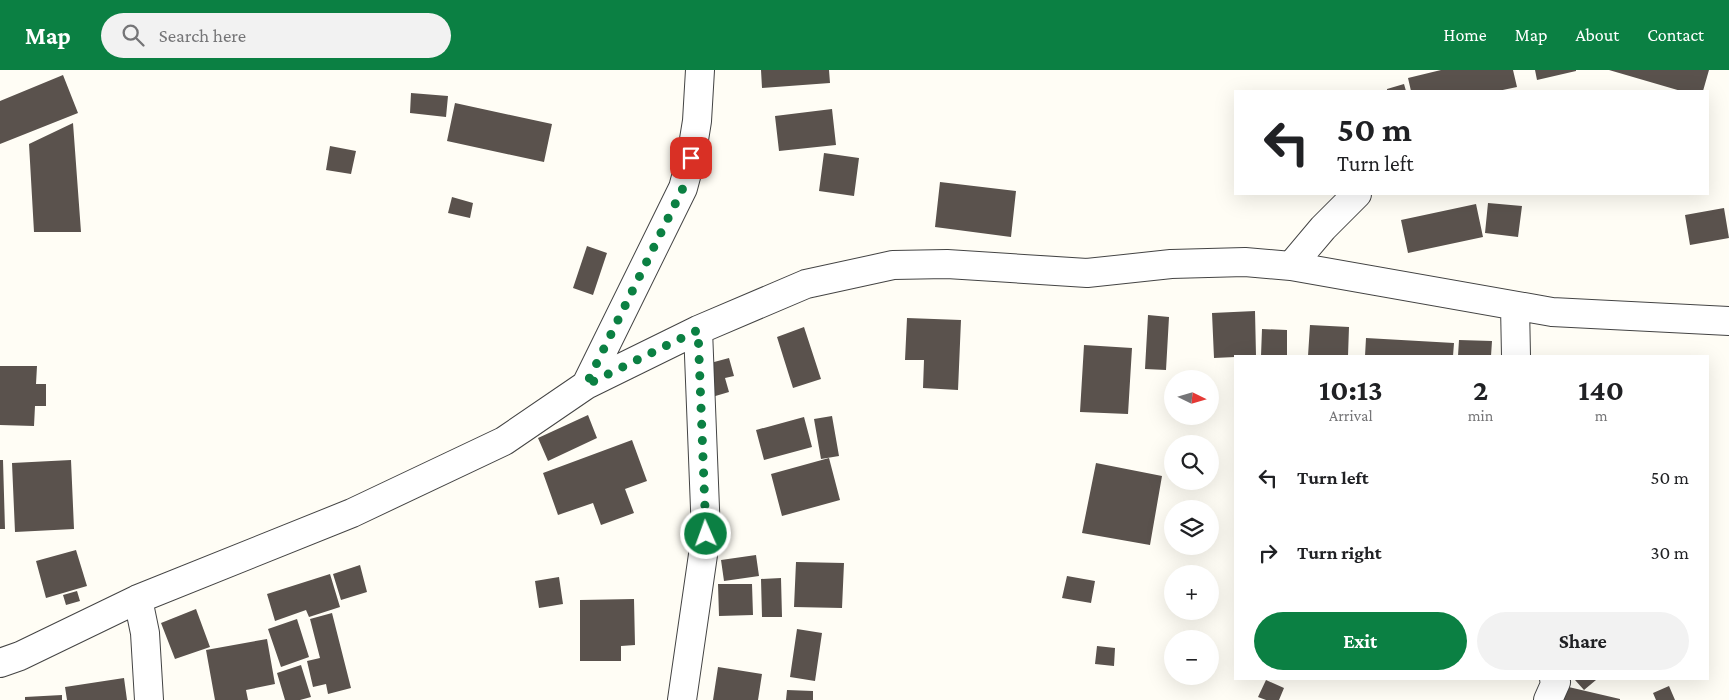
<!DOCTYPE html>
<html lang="en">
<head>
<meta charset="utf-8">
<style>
	body { margin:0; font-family:"Crimson Pro",serif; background:#f2f2f2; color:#202124; height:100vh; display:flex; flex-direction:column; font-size:19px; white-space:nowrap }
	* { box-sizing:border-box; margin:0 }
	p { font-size:16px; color:#757577 }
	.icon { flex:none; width:28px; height:28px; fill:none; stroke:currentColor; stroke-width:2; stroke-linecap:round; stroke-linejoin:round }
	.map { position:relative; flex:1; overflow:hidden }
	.panel { position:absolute; left:1234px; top:285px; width:475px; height:325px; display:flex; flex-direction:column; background:#fff; border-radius:0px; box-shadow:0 5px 20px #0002 }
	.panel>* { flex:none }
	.guide { position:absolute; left:1234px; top:20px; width:475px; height:105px; border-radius:0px; box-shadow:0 5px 20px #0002; background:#fff; color:#202124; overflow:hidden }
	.needle { width:32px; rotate:95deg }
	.controls { position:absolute; left:1164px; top:300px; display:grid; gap:10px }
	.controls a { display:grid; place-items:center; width:55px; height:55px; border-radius:50%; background:#fff; box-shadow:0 5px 20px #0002; font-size:25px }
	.pin { position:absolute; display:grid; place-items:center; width:42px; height:42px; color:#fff; margin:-21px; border-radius:10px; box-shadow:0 2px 8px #0006 }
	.me { position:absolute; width:55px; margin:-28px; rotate:358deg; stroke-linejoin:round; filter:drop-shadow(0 0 4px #0008) }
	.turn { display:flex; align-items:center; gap:18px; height:105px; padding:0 20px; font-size:22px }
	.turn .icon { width:65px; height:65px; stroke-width:2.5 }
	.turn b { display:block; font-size:35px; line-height:42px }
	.eta { display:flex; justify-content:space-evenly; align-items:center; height:85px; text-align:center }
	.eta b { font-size:30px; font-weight:700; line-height:35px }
	.primary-button { display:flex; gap:10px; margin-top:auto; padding:10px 20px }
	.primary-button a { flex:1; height:58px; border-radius:30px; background:#0b8043; color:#fff; font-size:20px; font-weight:700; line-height:58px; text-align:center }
	.primary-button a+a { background:#f2f2f2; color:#202124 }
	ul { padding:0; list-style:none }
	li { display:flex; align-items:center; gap:15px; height:75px; padding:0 20px }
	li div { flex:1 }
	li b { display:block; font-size:19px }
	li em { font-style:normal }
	header { display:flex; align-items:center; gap:30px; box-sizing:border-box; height:70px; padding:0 25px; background:#0b8043; color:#fff }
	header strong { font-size:24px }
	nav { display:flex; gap:28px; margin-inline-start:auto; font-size:18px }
	.search { width:350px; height:45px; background:#f2f2f2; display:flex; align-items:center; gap:12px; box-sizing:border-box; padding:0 18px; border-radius:28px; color:#757577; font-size:19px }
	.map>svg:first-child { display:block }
	.building { fill:#5a524d }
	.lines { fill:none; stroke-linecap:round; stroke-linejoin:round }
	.minor-casing { stroke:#444; stroke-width:30 }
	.minor { stroke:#fff; stroke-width:28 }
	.route { stroke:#0b8043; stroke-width:9; stroke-dasharray:0 16.2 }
</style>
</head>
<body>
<header>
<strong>Map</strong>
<div class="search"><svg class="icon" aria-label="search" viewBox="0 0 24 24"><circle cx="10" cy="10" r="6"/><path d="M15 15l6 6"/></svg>Search here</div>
<nav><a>Home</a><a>Map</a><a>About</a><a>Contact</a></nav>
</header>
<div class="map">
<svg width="1729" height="630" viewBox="0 0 1729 630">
	<rect width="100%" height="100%" fill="#fffdf5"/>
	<!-- building -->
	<path class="building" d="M761,0h68l1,13 -68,5z
		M1441,0h72l4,17 -19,4h-87l-3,-13z
		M1535,0h41v1l-39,9z
		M1609,0h100l-6,21h-22z
		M63,5l15,38 -78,31v-43z
		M1404,14l2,7h-19v-2z
		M411,23l37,3 -2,21 -36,-4z
		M455,33l97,21 -8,38 -97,-21z
		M832,39l4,36 -57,6 -4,-35z
		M73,53l8,109h-47l-5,-88z
		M330,76l26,5 -5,23 -25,-4z
		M824,83l35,5 -5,38 -35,-5z
		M940,112l76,9 -5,46 -76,-10z
		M452,127l21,6 -3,15 -22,-5z
		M1488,133l34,3 -4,31 -33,-4z
		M1476,134l7,33 -75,16 -7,-33z
		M1724,138l5,30 -39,7 -5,-30z
		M587,176l20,7 -14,42 -20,-7z
		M1255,241l1,45 -42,2 -2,-45z
		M1148,245l21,2 -3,53 -21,-1z
		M907,248l54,2 -3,70 -35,-2 1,-28h-19z
		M1310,255l39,2 -1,29h-40z
		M804,257l17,52 -28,9 -16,-51z
		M1262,259l25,1v26h-26z
		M1366,268l88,5 -1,13h-88z
		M1459,270l33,1 -1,15h-33z
		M1084,275l48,3 -4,66 -48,-2z
		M729,288l5,18 -9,2 4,14 -17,5 -9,-32z
		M0,296h37l-1,18h10v22h-11l-1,20 -34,-1z
		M588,345l9,23 -49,23 -10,-23z
		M832,346l7,40 -18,3 -7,-40z
		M804,347l8,30 -48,13 -8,-30z
		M632,370l15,41 -22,8 9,24 -33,12 -8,-22 -35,12 -15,-42z
		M829,388l11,42 -58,16 -11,-42z
		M0,390h3l2,69h-5z
		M71,390l3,69 -59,3 -3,-69z
		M1096,393l66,13 -12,69 -68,-12z
		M76,480l11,36 -41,12 -10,-37z
		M756,485l3,21 -35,5 -3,-21z
		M796,492l48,1 -2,45 -48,-1z
		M360,495l7,27 -26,8 -8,-26z
		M330,504l10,33 -31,10 -3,-7 -31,11 -8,-27z
		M1067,506l28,5 -4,22 -29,-5z
		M559,507l4,27 -24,4 -4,-27z
		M781,508l1,39h-20l-1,-38z
		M718,514h34l1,31 -34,1z
		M77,521l3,10 -14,4 -3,-10z
		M634,529l1,46 -14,1v15h-41v-61z
		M196,539l14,38 -35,12 -14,-36z
		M332,543l19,75 -23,6 -2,-10 -13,3 -6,-26 13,-3 -10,-39z
		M297,549l12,38 -28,10 -13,-38z
		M797,559l25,4 -7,48 -25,-4z
		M267,569l8,45 -29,6 2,10h-33l-9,-50z
		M1097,576l18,2 -1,18 -19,-2z
		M301,595l10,32 -11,3h-15l-8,-27z
		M718,597l44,7 -4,26h-45z
		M124,608l3,22h-60l-2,-13z
		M1577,609h18l1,1 -12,10 -9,-10z
		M1266,610l18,8 -5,12h-13l-8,-3z
		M1560,615l60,14v1h-64z
		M1669,616l6,14h-19l-3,-7z
		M787,620l26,1v9h-27z
		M62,625v5h-37v-3z"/>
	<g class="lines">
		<!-- minor casing -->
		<g class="minor-casing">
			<path id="minor" d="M1291,196l32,-38 34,-34
				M1515,236l1,50
				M586,315l97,-197 8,-30 6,-37 3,-51
				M138,529l7,34 4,67
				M0,593l20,-7 118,-57 214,-86 152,-72 82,-56 112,-55 108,-46 87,-19 54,-1 140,9 84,-9 74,-2 46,4 261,46 177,9
				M682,630l24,-166 -8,-204
				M1548,630l8,-18 -2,-3"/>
		</g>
		<!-- minor -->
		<use href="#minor" class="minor"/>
	</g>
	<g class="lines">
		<!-- route -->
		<path class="route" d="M691,88l-8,30 -97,197 112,-55 8,204"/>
	</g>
</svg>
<div class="controls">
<a><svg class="needle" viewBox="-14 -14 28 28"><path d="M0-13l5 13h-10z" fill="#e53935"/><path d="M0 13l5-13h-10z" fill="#757577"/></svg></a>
<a><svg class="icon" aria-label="search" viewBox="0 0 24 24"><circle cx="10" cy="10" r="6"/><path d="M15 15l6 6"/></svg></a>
<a><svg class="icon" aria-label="layers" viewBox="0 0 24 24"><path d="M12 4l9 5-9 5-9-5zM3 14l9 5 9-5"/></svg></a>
<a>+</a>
<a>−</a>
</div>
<div class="pin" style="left:691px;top:88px;background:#d93025"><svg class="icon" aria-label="arrive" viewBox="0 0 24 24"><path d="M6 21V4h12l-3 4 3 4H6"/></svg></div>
<svg class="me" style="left:706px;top:464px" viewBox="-20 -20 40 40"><circle r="17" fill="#0b8043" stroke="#fff" stroke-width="3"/><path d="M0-11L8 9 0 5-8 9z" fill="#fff"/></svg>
<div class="guide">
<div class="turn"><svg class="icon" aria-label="left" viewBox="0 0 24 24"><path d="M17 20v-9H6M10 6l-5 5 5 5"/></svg><div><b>50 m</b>Turn left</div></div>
</div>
<section class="panel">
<div class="eta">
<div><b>10:13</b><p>Arrival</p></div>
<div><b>2</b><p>min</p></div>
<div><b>140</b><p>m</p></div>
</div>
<ul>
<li><svg class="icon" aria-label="left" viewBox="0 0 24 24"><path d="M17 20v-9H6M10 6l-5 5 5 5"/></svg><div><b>Turn left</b></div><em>50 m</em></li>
<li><svg class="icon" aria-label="right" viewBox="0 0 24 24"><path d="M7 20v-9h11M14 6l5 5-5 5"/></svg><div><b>Turn right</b></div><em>30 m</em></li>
</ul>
<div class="primary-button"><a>Exit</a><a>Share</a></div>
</section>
</div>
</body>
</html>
